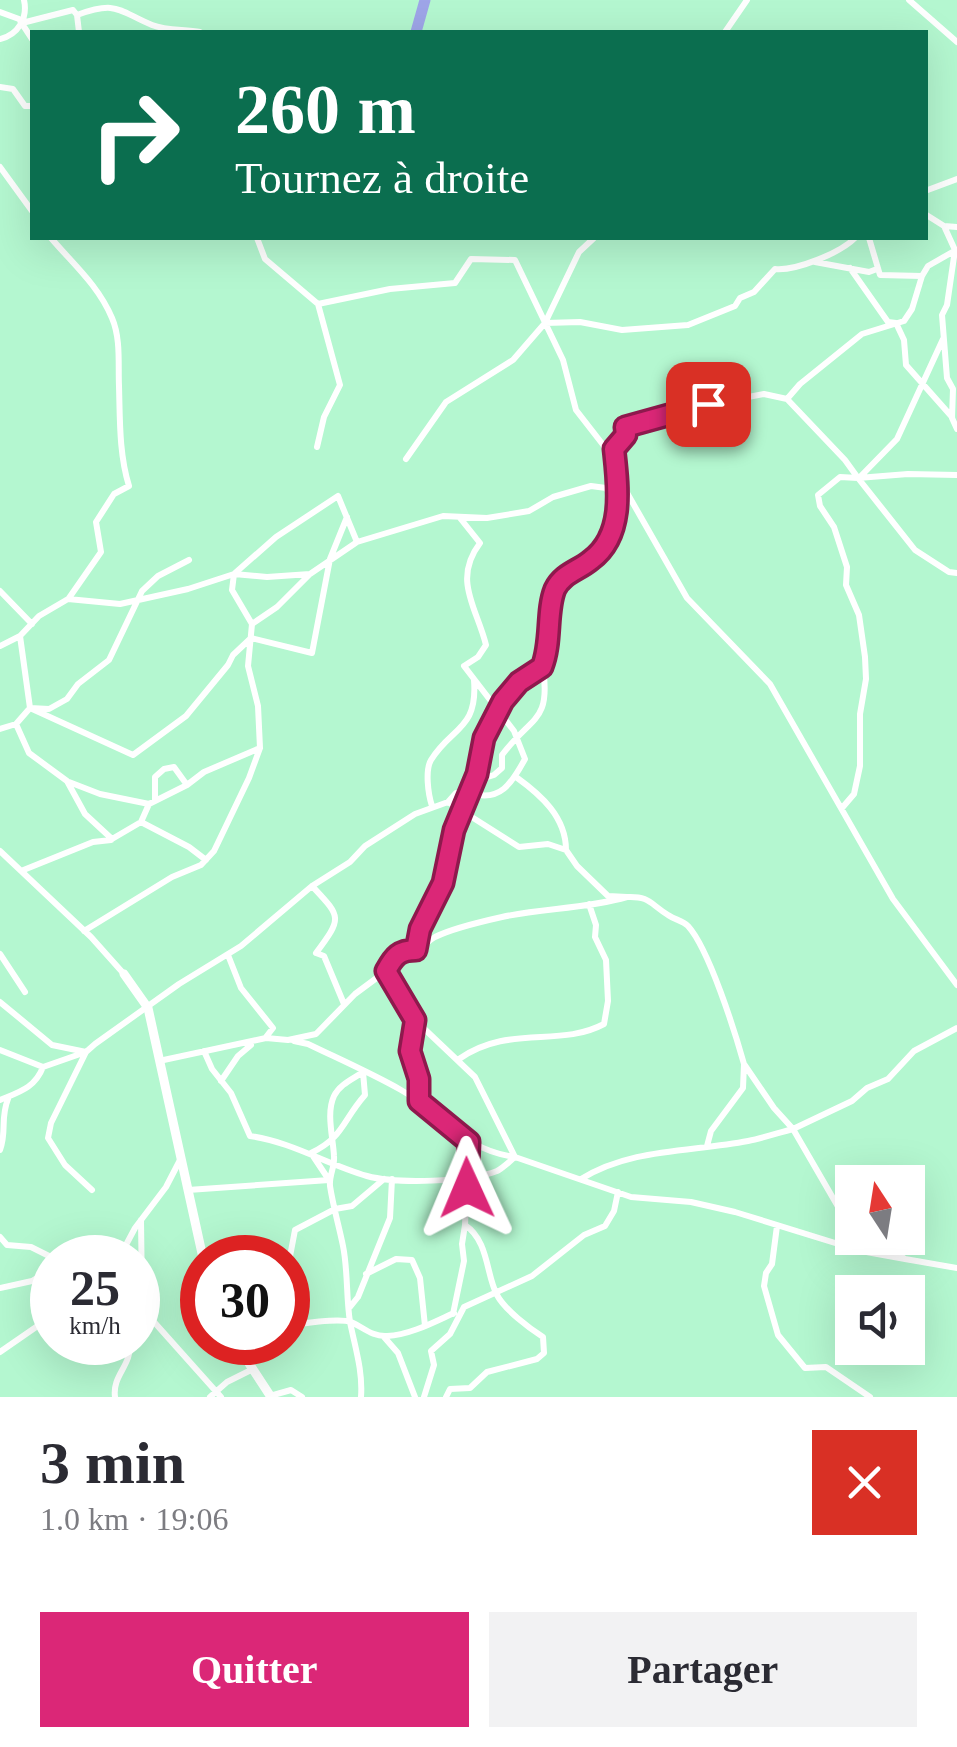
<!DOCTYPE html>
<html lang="fr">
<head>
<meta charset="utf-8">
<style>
	body { margin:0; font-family:Georgia,serif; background:#f2f2f3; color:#2b2b33; height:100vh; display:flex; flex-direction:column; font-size:38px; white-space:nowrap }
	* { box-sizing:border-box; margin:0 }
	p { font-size:32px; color:#7c7c81 }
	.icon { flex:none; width:55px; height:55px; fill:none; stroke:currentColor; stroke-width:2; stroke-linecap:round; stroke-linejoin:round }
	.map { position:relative; height:1397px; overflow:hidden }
	.sheet { display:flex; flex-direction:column; background:#fff; flex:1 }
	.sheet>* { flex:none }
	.banner { position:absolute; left:30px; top:30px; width:898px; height:210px; border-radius:0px; box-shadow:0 10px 40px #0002; background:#0b6e4f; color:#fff; overflow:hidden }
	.needle { width:65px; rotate:348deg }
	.fabs { position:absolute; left:835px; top:1165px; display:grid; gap:20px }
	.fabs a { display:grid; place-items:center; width:90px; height:90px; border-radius:0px; background:#fff; box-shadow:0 10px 40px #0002; font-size:50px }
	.speed { position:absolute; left:30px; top:1235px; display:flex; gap:20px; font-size:50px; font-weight:700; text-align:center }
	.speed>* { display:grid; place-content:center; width:130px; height:130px; border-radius:50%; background:#fff; box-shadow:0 10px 40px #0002; line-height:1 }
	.speed small { font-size:25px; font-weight:400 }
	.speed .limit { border:15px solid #d22; background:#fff; color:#111 }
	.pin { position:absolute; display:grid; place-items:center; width:85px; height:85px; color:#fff; margin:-42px; border-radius:20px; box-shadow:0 5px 15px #0006 }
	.me { position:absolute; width:110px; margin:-55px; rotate:359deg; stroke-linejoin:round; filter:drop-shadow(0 0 8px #0008) }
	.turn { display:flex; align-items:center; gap:35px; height:210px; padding:0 40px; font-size:45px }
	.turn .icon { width:130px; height:130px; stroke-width:2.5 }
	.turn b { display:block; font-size:70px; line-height:85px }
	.round { display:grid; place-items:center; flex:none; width:105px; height:105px; border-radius:0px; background:#f2f2f3 }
	.headline { display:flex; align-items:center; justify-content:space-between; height:170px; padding:0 40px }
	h1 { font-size:60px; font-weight:600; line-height:75px }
	.primary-button { display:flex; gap:20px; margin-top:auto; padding:20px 40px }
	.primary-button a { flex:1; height:115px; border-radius:0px; background:#db2777; color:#fff; font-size:40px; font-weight:600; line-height:115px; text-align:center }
	.primary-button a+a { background:#f2f2f3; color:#2b2b33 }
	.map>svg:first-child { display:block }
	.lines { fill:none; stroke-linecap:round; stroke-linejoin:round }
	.river { stroke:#9ea5e8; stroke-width:11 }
	.street { stroke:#fff; stroke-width:6 }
	.secondary { stroke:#fff; stroke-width:9 }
	.route-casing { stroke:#8e194d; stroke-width:25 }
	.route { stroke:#db2777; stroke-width:18 }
</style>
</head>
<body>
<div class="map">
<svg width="957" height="1397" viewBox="0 0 957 1397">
	<rect width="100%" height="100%" fill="#b4f7d0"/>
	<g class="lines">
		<!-- river -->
		<path class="river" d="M416,32l9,-32"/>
		<!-- street -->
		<path class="street" d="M909,0l48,42
			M0,12l19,7 13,20
			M77,15c41,-15 41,-4 75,10 15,6 33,4 48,7
			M22,23l51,-13 4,5 2,17
			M725,32l22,-32
			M0,39c18,-4 28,-21 24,-39
			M0,87l13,2 12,17h7
			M0,167l32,44
			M925,191l32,-12
			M925,214l19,12 13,1
			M944,226l11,24 -8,55 -5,10 5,63 6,11 -1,29 5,11
			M51,238c22,26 47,47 61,80 9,21 6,46 7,68 1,33 0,68 10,100l-15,8 -18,28 5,30 -32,46
			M257,238l8,21 53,45 22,81 -16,32 -7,30
			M869,238l11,37 42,1 6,-10 28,-16
			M815,262l54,10 8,-3
			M850,268l38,54 8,1 8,17 2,25 46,52
			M318,304l72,-15 65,-6 16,-24 44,1 48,100 13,50 28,36 9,19
			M545,323l35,-1 42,8 66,-5 47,-19 5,-8 14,-6 21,-23c21,2 65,-16 80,-31
			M787,399l13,-15 62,-50 42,-13 8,-12 10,-33
			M406,459l40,-57 67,-42 32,-37 34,-71 15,-14
			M618,477l69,121 83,86 123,215 64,86
			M859,478l38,-39 46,-100
			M0,591l32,33
			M252,624l25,-17 32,-32
			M20,636l10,72 103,47 53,-39 42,-51 5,-10 18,-17 61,15 18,-94 17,-42
			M0,646l20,-10 19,-20 29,-17 52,5 68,-15 46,-15 42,-37 62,-41 19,46 86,-26 44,2 42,-7 24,-14 38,-11 15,2 12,18
			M16,724l14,-16 19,1 18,-10 11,-15 31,-24 33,-69 16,-15 31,-16
			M0,729l16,-5 13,29 38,28 18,33 27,25 29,-17 8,-18 38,-19 17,-13 56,-24
			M516,777c25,18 50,40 50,73
			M475,781l19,-6 8,-7v-13c29,-39 49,-32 41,-87
			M69,782l31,12 49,10
			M155,800v-23l9,-8 10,-2 13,18
			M432,806c-4,-12 -7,-36 -1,-46 20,-33 47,-30 43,-80
			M842,808l12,-14 6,-28v-52l6,-35 -1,-22 -6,-42 -13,-30 1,-18 -13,-40 -14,-21 -2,-11 22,-18 18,1 57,72 34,22 8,1
			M141,822l48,25 17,13
			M0,851l91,86 33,37
			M21,871l72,-29 18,-2
			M312,886c29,31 31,31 4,67l8,3 20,48
			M627,897c23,-1 23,7 41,18 7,5 14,5 20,11 21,23 47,106 56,138
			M84,931l88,-54 29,-12 13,-14 35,-73 11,-30 -2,-42 -10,-40 4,-42 -20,-34 2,-16 33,3 43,-3 47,-32
			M416,950c4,-25 20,-42 27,-66 8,-31 14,-60 27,-91 30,10 42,-10 55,-34l-11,-28 -50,-65 14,-9 8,-12c-9,-37 -34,-65 -6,-102l-20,-25
			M0,954l25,38
			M228,955l13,33 32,40 -7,9
			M386,971c9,-17 13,-16 29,-21 7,-2 13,-9 20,-13 16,-8 49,-16 67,-20 41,-9 83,-8 125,-20l-19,-1 -31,-30 -11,-16 -18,-6 -29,3 -71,-45
			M0,1002l52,43 34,7
			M415,1020c-6,29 4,51 4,80
			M0,1050l43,17 40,-14
			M204,1051l8,18 19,24 19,43c42,6 76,28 117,40 29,8 102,6 130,-5 6,-3 13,-10 18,-14 -53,-7 -71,-43 -114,-67 -30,-17 -62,-31 -93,-46l-14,-3
			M459,1059c50,-35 100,-11 145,-35l4,-23 -2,-41 -11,-23 1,-12 -7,-21
			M159,1061l107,-23 22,2 28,-6 39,-40 31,-23 29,49 60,57 40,80 116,40 60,5 44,10 126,39 44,8
			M221,1081l17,-25 13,-11
			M0,1100c19,-8 35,-12 43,-33
			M707,1146l4,-15 32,-43 1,-24 30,44 19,21 59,-28 15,-13 21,-9 26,-28 43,-23
			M0,1150c7,-19 0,-31 8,-51
			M581,1179c50,-31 110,-27 167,-38 15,-3 30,-8 45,-12l51,88 8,6
			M92,1190l-27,-25 -17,-27 3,-15 35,-71 9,-8 84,-60 62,-38 71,-60 38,-24 15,-16 50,-32 33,-12 8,-9h14c14,-37 16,-78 46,-108 8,-7 18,-11 26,-18 10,-25 4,-56 13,-78 8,-17 23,-18 36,-28 34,-26 27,-75 23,-112l12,-14 -1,-8 61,-18 78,-15 23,5 58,61 13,18 50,-4 49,1
			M188,1190l141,-10 -18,-27c33,-16 31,-32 54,-58l-2,-23c-10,7 -23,12 -29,24 -8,17 -1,41 0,60 1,11 -5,19 -4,30 3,20 9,40 13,60 5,24 3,51 7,76 5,25 13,49 11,75
			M465,1225l4,-83
			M777,1226l-5,38 -6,9 -2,13 14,49 27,33 21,-1 44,30
			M0,1237l7,8 24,2 22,11
			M874,1238l31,21 52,9
			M119,1258l16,-30 31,-41 14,-27
			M288,1267l7,-37 40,-21 17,-3 32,-27
			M366,1274l30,-15 16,1 8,18 5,48
			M0,1288l32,-7 20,-12
			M138,1302l4,-7 -1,-75
			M138,1304l83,93
			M350,1307l8,-10 32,-79 2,-39
			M288,1327c10,-4 52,-9 63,-5 12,5 21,15 36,14 23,-1 47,-14 67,-23
			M384,1337l14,16 17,44
			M240,1350l14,-8
			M0,1352l52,-36
			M270,1396l21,-6 11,7
			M115,1397c-3,-22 17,-31 15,-55
			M210,1397l17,-15 26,-13
			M424,1397l10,-32 -3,-14 19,-17 14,-27 68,-31 52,-41 21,-9 9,-15 4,-19
			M446,1397l4,-8 20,-1 17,-16 50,-13 7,-6 -1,-16c-14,-9 -38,-27 -46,-42 -11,-20 -8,-54 -32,-70l-3,19 2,17 -11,53"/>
		<!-- secondary -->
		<path class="secondary" d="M124,974l24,34 55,250
			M235,1342l36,55"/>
	</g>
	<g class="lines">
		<!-- route casing -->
		<g class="route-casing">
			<path id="route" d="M467,1188l2,-46 -50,-41v-22l-9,-28 5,-31 -29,-49c8,-15 13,-21 30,-21l4,-21 23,-46 11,-53 23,-56 7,-36 19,-37 16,-19 23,-15c10,-25 4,-56 13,-78 8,-16 23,-18 36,-29 34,-25 27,-74 23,-111l12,-14 -1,-8 83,-23"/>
		</g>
		<!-- route -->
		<use href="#route" class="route"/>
	</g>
</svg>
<div class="fabs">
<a><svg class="needle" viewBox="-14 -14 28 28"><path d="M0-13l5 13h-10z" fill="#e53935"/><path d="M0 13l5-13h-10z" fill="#7c7c81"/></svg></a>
<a><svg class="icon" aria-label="sound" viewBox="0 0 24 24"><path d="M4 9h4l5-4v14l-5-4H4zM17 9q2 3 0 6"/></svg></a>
</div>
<div class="speed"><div>25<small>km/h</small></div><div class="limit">30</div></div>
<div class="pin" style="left:708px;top:404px;background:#d93025"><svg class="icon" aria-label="arrive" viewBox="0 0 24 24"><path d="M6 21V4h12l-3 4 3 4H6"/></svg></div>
<svg class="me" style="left:467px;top:1188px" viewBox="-20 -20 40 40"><path d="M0-17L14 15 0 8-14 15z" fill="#db2777" stroke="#fff" stroke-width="4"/></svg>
<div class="banner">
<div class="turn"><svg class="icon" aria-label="right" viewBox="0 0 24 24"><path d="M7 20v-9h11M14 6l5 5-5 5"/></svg><div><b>260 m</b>Tournez à droite</div></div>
</div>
</div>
<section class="sheet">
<div class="headline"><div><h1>3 min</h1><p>1.0 km · 19:06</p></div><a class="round" style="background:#d93025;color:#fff"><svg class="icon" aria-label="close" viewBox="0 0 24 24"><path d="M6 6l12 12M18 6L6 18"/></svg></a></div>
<div class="primary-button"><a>Quitter</a><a>Partager</a></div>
</section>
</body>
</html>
